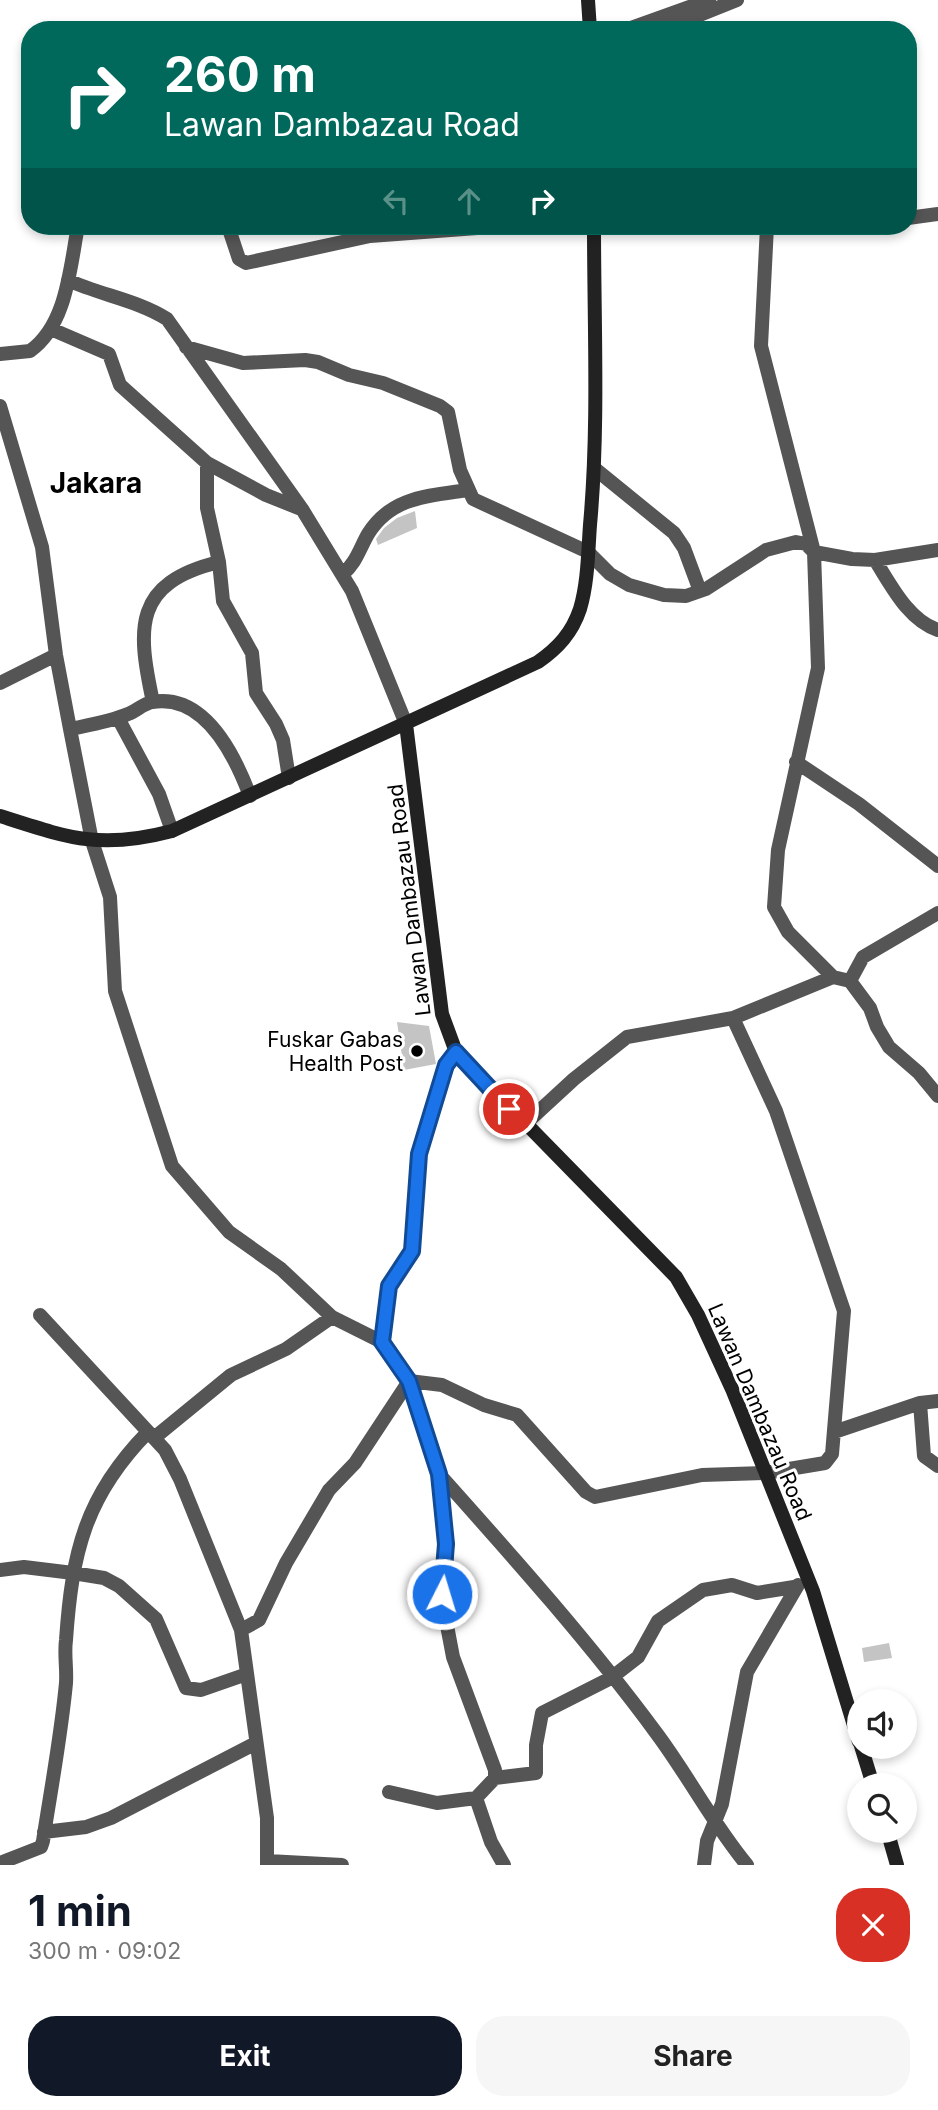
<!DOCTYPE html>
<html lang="en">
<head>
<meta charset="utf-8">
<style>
	body { margin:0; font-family:Inter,sans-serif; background:#f6f6f6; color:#222; height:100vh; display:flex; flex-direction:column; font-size:26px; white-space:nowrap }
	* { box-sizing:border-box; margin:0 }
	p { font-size:23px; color:#767676 }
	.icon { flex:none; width:38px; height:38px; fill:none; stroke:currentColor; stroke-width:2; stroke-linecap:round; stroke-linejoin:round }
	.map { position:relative; height:1865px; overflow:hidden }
	.drawer { display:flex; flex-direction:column; background:#fff; flex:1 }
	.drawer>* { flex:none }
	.guide { position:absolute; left:21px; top:21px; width:896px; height:214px; border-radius:28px; box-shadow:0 4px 10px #0003; background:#00695c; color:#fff; overflow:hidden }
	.controls { position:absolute; left:847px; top:1689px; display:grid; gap:14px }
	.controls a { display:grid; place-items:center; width:70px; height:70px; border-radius:50%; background:#fff; box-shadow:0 4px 10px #0003; font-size:35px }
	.pin { position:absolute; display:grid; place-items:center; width:60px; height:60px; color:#fff; margin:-30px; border:4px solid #fff; border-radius:50%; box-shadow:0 2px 7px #0007 }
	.me { position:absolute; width:77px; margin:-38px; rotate:5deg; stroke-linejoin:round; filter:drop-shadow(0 0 5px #0008) }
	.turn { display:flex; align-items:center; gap:24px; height:147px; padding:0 28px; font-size:32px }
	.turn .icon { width:91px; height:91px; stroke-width:2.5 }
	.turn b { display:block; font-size:49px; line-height:60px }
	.lanes { display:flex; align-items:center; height:66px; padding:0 28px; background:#0003; justify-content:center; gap:35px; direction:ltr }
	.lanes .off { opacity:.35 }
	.round { display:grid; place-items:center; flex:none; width:74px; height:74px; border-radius:28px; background:#f6f6f6 }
	.headline { display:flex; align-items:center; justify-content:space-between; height:119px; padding:0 28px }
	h1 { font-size:42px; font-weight:700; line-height:52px; color:#111827 }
	.action { display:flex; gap:14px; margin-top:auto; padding:14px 28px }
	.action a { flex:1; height:80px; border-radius:28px; background:#111827; color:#fff; font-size:28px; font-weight:700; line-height:80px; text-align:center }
	.action a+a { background:#f6f6f6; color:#222 }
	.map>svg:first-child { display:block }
	.building { fill:#c4c4c4 }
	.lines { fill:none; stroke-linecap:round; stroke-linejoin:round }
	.minor { stroke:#555; stroke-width:14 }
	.tertiary { stroke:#555; stroke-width:14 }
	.secondary { stroke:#222; stroke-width:14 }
	.route-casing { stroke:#114b97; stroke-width:18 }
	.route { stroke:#1a73e8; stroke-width:12 }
	.poi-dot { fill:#000; stroke:#fff; stroke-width:2.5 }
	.labels { text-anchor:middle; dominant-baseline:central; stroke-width:6; stroke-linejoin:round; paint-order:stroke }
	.street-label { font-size:21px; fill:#000; stroke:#fff }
	.poi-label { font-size:21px; fill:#000; stroke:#fff; text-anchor:end }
	.district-label { font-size:28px; font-weight:bold; fill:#000; stroke:#fff }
</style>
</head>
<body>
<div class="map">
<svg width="938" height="1865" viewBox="0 0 938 1865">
	<rect width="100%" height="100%" fill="#fff"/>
	<!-- building -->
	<path class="building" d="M415,511l2,17 -39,17 -2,-6 8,-11 13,-10z
		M397,1022l32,4 7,38 -32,6z
		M889,1643l3,15 -28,4 -2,-14z"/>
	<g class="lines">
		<!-- minor -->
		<path class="minor" d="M908,218l30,-4
			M228,226l11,33 7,4 124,-27 134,-10
			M767,226l-6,120 53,206 4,116 -40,182 -4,57 14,25 45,45
			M68,280c32,15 69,20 99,39l135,190 50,82 54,133
			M51,329l58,25 11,31 87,78 59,32 35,14
			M186,347l57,16 62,-3 13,2 31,13 34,8 57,23 8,6 12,58 13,29 115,53 22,22 19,11 35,10 22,1 20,-7 60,-39 30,-8 10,2 8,8 38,7 23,1 63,-10
			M0,354l30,-3c37,-26 40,-84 48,-125
			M0,406l42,141 14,108 14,74 22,112 18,56 5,94 57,175 57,66 52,37 51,48 50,25 27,39 30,93 7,70 -5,50 12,63 42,113v8
			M207,463v45l12,54 4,39 29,52 4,40 20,31 7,16 6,38
			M594,468l80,65 10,15 16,43
			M875,560c16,25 33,60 63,70
			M342,575c14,-12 17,-25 26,-41 23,-37 59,-38 100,-44
			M0,683l56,-28
			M153,702c-16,-74 -20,-119 66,-140
			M118,718l41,76 13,37
			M70,729c19,-4 39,-7 58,-15 8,-3 15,-10 24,-12 53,-9 83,54 98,94
			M796,762l63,42 79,62
			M850,981l20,27 7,19 12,20 30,26 19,23
			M524,1125l50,-46 53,-42 106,-19 100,-41 17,4 13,-24 75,-44
			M40,1315l125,135 15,29 61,151 26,188v47
			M382,1342l7,-57 23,-34 7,-96 27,-90 10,-13
			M409,1381l33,4 42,20 33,10 69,77 9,5 107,-22 63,-2 60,-10 7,-9 12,-143 -68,-200 -43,-93
			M920,1403l4,53 14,10
			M834,1432l86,-29 18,-2
			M154,1438l77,-63 55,-26 46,-32
			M439,1474c75,84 151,169 218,260 32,43 56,90 90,131
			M0,1570l24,-3 49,6 31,5 15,8 37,33 30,69 15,2 46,-16
			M241,1630l18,-10 27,-57 43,-73 26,-27 54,-82
			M389,1792l48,11 39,-5 19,-20 41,-5v-28l6,-32 69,-35 27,-21 20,-36 45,-31 29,-5 25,8 37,-6
			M476,1798l15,44 13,23
			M44,1832l42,-5 25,-9 145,-75
			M268,1861l74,4
			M0,1863l41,-16 2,-6c8,-52 18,-105 23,-158 1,-15 -2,-29 0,-43 6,-87 19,-144 82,-208
			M704,1865l3,-24 15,-37 25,-132 51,-87"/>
		<!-- tertiary -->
		<path class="tertiary" d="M625,30l84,-30
			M662,30l75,-30"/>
		<!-- secondary -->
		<path class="secondary" d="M588,0l2,30
			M406,724l36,290 14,38 220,225 22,38 34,74 81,202 46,151
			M0,816c69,22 100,34 172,15l366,-169c20,-14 34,-29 42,-53 8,-27 8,-57 10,-84 9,-99 4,-200 4,-299
			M861,1746l12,39
			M887,1830l10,35"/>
	</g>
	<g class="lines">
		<!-- route casing -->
		<g class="route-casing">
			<path id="route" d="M442,1594l4,-50 -7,-70 -30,-93 -27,-39 7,-56 23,-35 7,-97 27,-89 10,-13 53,57"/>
		</g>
		<!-- route -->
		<use href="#route" class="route"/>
	</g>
	<!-- markers -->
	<circle class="poi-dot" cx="417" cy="1051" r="7"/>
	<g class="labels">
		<!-- street labels -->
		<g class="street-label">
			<text transform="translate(409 900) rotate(-97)">Lawan Dambazau Road</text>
			<text transform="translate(760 1412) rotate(67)">Lawan Dambazau Road</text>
		</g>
		<!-- poi labels -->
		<g class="poi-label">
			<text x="403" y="1039">Fuskar Gabas<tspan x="403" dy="24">Health Post</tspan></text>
		</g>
		<!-- district labels -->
		<g class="district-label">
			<text x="96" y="483">Jakara</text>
		</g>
	</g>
</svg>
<div class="controls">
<a><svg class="icon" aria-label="sound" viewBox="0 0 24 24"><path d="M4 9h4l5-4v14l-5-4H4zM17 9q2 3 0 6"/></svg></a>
<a><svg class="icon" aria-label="search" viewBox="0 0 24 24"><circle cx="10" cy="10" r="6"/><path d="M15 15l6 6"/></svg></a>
</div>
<div class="pin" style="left:509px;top:1109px;background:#d93025"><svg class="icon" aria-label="arrive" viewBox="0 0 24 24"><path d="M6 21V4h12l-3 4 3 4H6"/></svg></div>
<svg class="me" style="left:442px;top:1594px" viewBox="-20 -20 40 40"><circle r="17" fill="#1a73e8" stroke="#fff" stroke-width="3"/><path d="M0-11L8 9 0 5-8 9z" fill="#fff"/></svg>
<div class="guide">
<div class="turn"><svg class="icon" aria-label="right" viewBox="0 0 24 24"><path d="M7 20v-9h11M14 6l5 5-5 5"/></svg><div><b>260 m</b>Lawan Dambazau Road</div></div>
<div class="lanes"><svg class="icon off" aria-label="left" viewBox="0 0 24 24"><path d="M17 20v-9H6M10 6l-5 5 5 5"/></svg><svg class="icon off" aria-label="ahead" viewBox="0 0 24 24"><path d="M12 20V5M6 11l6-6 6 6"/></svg><svg class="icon" aria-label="right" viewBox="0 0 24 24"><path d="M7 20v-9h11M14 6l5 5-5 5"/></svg></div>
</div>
</div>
<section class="drawer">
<div class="headline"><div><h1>1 min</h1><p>300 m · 09:02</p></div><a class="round" style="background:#d93025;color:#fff"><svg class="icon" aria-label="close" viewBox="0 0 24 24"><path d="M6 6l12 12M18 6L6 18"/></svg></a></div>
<div class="action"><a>Exit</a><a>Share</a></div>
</section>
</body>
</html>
